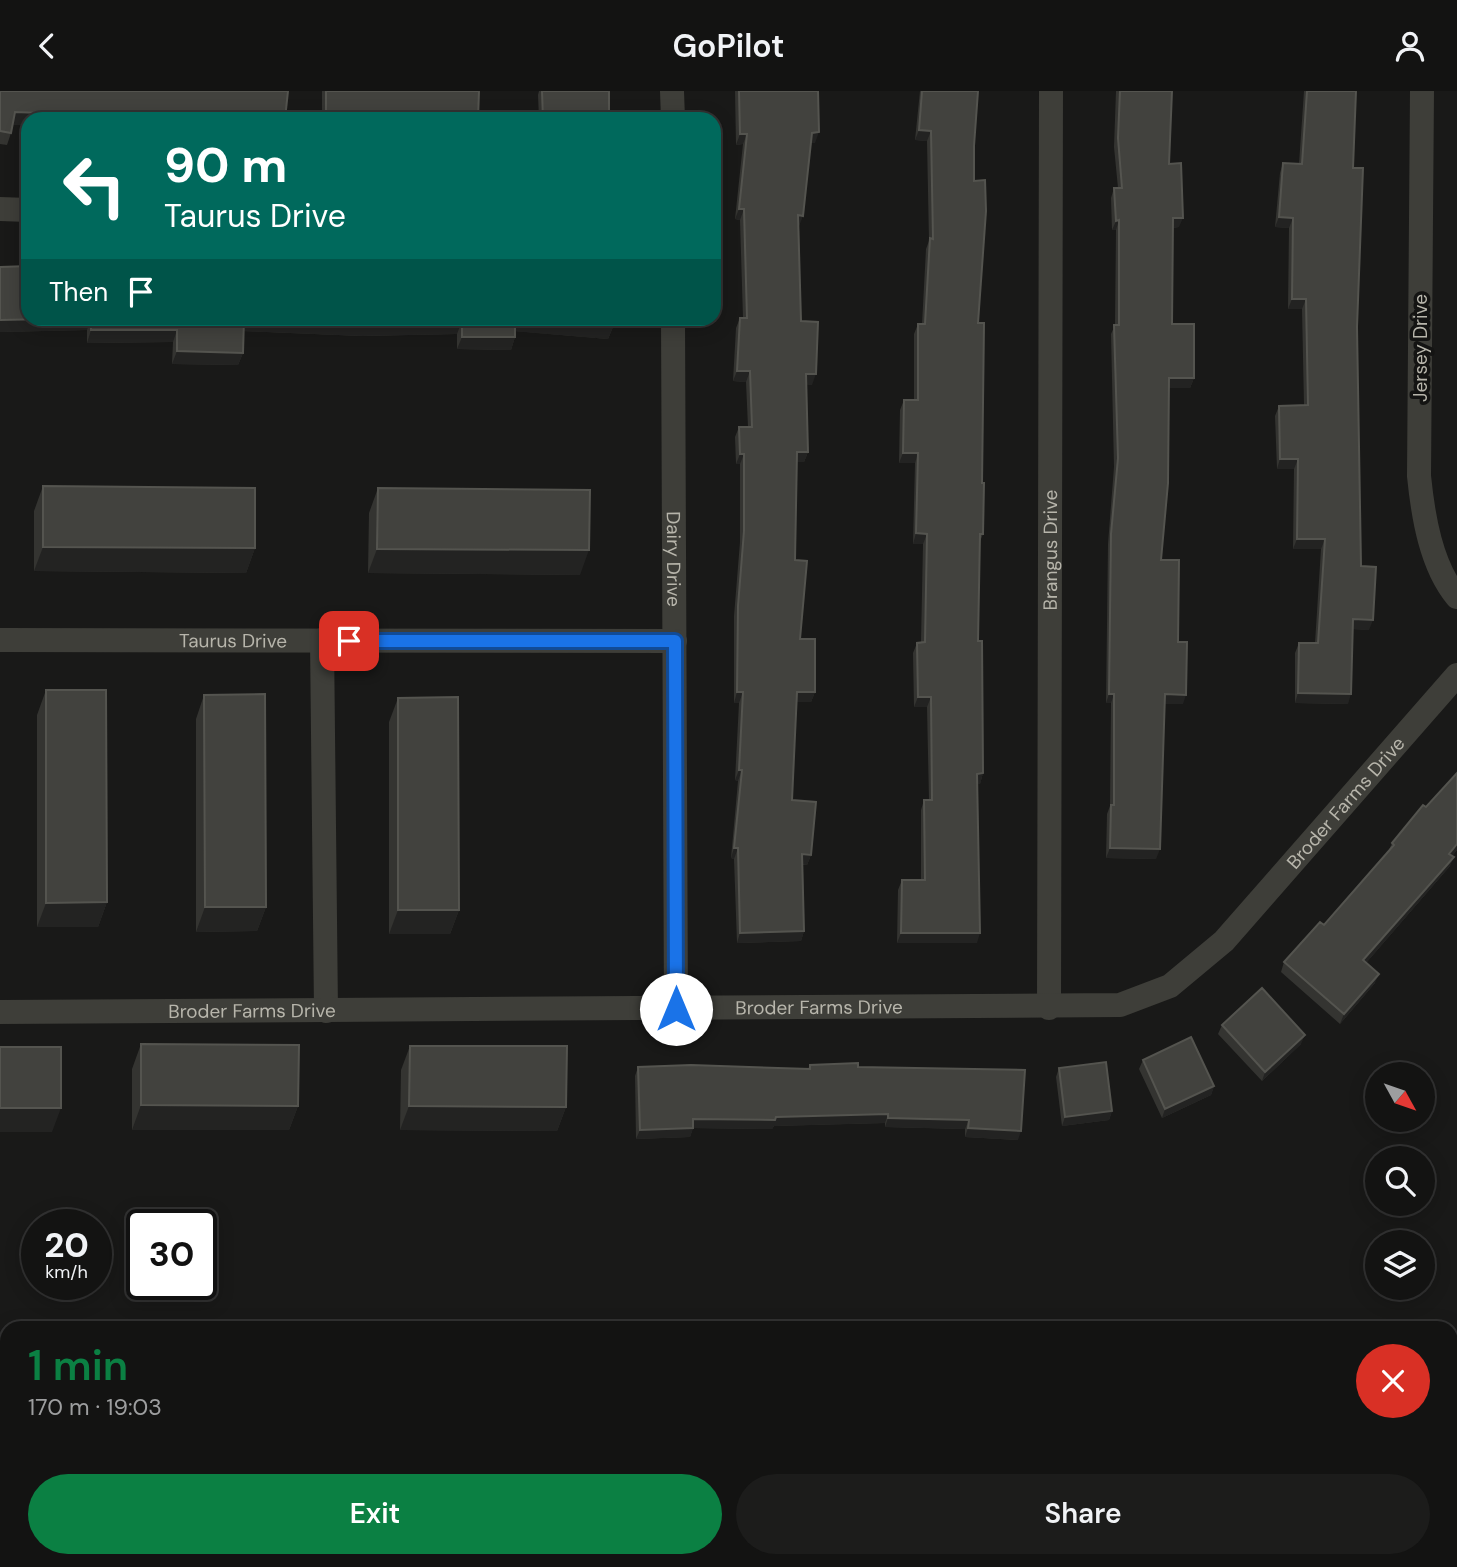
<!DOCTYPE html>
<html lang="en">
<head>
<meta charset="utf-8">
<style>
	body { margin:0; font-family:"DM Sans",sans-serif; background:#1c1c1b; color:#f1f3f6; height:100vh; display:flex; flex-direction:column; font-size:26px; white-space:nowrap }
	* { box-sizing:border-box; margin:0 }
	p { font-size:23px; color:#9d9e9f }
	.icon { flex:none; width:38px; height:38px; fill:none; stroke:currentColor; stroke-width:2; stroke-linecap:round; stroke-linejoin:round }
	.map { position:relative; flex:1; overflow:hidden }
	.details { position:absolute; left:0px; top:1230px; width:1458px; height:247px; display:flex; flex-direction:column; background:#131312; border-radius:21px 21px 0 0; box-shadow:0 4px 18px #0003,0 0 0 2px #323232 }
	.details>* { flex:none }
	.banner { position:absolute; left:21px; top:21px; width:700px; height:214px; border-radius:21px; box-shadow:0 4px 18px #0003,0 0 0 2px #323232; background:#00695c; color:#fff; overflow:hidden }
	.needle { width:46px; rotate:130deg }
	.tools { position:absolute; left:1365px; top:971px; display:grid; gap:14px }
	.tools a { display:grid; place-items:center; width:70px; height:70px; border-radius:50%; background:#131312; box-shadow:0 4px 18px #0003,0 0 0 2px #323232; font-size:35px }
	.speed { position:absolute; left:21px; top:1118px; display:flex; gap:14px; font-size:35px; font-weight:700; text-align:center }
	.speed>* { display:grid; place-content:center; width:91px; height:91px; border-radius:50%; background:#131312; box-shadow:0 4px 18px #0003,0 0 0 2px #323232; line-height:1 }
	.speed small { font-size:18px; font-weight:400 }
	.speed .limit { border:4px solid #111; border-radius:10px; background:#fff; color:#111 }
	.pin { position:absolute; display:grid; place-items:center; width:60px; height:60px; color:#fff; margin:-30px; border-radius:14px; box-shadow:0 4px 10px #0006 }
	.me { position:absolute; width:77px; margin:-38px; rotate:0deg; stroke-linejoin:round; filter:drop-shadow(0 0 5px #0008) }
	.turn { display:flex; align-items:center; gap:24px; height:147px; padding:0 28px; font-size:32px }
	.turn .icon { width:91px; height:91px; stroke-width:2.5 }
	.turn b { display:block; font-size:49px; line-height:60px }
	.then { display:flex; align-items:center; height:66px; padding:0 28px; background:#0003; gap:14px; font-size:26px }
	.round { display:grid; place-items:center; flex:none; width:74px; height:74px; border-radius:37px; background:#1c1c1b }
	.summary { display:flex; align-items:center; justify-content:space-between; height:119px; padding:0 28px }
	h1 { font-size:42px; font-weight:600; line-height:52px; color:#0b8043 }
	.action { display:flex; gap:14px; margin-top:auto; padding:14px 28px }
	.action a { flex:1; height:80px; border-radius:42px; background:#0b8043; color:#fff; font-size:28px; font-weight:600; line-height:80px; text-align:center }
	.action a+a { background:#1c1c1b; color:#f1f3f6 }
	header { display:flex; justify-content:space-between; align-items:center; height:91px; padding:0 28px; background:#131312; font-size:32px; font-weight:600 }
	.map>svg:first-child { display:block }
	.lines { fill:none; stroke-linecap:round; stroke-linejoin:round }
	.street { stroke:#3e3e39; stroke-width:24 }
	.highway { stroke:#6e6d66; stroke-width:38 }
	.wall { fill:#343431 }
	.shaded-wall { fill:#232322 }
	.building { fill:#42423e; stroke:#54544f; stroke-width:2 }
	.route-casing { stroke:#114b97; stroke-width:18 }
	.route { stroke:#1a73e8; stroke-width:12 }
	.labels { text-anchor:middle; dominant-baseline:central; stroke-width:7; stroke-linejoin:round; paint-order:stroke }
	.street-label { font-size:19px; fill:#b7b5ab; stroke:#141413 }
</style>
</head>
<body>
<header><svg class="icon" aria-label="back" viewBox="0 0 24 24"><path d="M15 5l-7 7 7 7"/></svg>GoPilot<svg class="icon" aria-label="person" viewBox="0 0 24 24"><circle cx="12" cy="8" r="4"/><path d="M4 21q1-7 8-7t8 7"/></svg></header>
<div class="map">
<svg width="1457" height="1476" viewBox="0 0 1457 1476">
	<rect width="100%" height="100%" fill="#191918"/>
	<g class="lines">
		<!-- street -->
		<g class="street">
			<path d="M672,0l1,28"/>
			<path d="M1422,0l-3,385c4,40 12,90 38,121"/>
			<path d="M0,118l28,1"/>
			<path id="s1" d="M673,228l3,690"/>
			<path id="s2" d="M0,549l675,1"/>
			<path d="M322,549l4,371"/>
			<path id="s3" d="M1049,917l2,-917"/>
			<path id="s4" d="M0,921l1120,-7 50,-19 54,-45 233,-266"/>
		</g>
		<!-- highway -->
		<path class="highway" d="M0,1266h7
			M1451,1267h6
			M0,1328h7
			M1451,1336h6
			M0,1393h7
			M1451,1416h6"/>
	</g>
	<!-- wall -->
	<path class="wall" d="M0,0l285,28h-257l-15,6 -2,8 -4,12 -7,-1z
		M322,0h157l-1,28h-156z
		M539,0h70v28h-70l-1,-24z
		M735,0h83l-3,52h-4l-12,83 2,95 11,64 -6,-1 2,68 -4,10h-7l-2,98 5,79 15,53 -4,10h-15l-4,98 19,55 -4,10h-4l1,66 -3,10 -64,2 -3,-84 -3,-1 7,-77 -3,-1 4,-77h-5v-87l6,-74v-78h-4l-1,-27 4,-10h9l-2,-45 -13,-1 3,-53 4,-10h3l-3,-98 -5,-1 8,-75 -7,1z
		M920,0h58l-4,55 9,388 -4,10 -1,97 5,132 -3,11h-3v159h-80l1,-53 4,-10h19v-70l3,-10h5l-2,-93h-13l-1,-54 4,-10 4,-1 2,-98h-10l2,-81h-16l1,-53 4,-10h10v-66l4,-10h4l4,-75 3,-8 -2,-100 -12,-1z
		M1116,0h56l-3,73 10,63 -7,1v96l22,54 -4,10h-21l-8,172 17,82 5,62h-19l-8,155 -50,-1 1,-44 3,-8 1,-103h-5l2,-159 6,-77 -3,-133 4,-9 1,-95h-4l-1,-32 3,-10h4l-4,-41z
		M1304,0h52l-3,77 8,398 8,64 -16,-1 -5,75 -53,-1v-50l4,-10h16l6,-94h-28l1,-80h-17l-2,-53 4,-10 25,-1 -2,-96h-14l1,-81 -14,-1 5,-54 3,-10 16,1z
		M0,176l28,52h585v8l-5,12 -93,-8v6l-4,13 -54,-1v-15l-95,2 -119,-5v22l-5,12 -66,-1 1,-22 -86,1v-13l-87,2z
		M43,395l212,62 -9,25 -212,-2v-60z
		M378,397l202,87 -212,-2 1,-60z
		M46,599l61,212 -9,25h-61v-212z
		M204,604l62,212 -9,24 -61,1v-213z
		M398,607l61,212 -9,24h-61v-212z
		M1457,682v77l-5,6 -2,10 -84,97 9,20 -35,41 -59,-52 3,-10 40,-37 64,-73 4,-9 34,-36z
		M1222,934l79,19 -39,37 -44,-47z
		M141,953l157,62 -9,24h-157v-61z
		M410,955l156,61 -9,24 -157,-1 1,-60z
		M1143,969l71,26 -3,9 -49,23 -23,-49z
		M810,974l48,2 160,73 -53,-3v-8l-80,-2v-4l-111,3 -2,3 -79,-1 -3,9 -54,2 -1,-63 3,-9 170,2z
		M1059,977l53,43 -3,9 -47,6 -6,-49z"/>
	<!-- shaded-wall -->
	<path class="shaded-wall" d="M15,21l53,2 -2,5h-38v6h-18z
		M919,39l12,1 -4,10 -12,-1z
		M819,41l-4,11h-7l4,-10z
		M740,43h7l-4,10 -7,1z
		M739,118h5l-4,11 -5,-1z
		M798,124l5,1 -4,10h-5z
		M1279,126l14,1 -4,10 -14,-1z
		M1173,127h10l-4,9 -10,1z
		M1119,129l-3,10h-4l4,-9z
		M1292,208h14l-4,10h-14z
		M48,228h43l-4,11 -87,2v-12z
		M244,228l218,2 -5,13 -95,2 -123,-5z
		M515,228l98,8 -5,12 -97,-8z
		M91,239h86l-4,12 -86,1z
		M462,246h53l-4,13 -54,-1z
		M177,260l66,2 -5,12 -66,-1z
		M737,280h13l-4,11 -13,-1z
		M806,283h10l-4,11 -10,-1z
		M1169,287h25l-4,10h-24z
		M797,361h11l-4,10h-11z
		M903,362h15l-3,10h-16z
		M740,363h4l-4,10h-4z
		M1280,368h18l-4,10h-17z
		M916,442l11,1 -4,10h-10z
		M1297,448h28l-4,10h-28z
		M43,456l212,1 -9,25 -212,-2z
		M377,458l212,1 -9,25 -212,-2z
		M1353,528l20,1 -4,10 -20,-1z
		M737,601h6l-4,11h-5z
		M797,601h18l-4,10h-18z
		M1298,602l53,1 -3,10 -53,-1z
		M1109,603h5l-3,9h-5z
		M1165,603l21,1 -3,9h-22z
		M918,606h13l-4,10h-13z
		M739,679h3l-4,11 -3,-1z
		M983,682l-3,11h-6l3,-10z
		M1457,753v6l-11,13 3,-9z
		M734,757h4l-4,11 -3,-1z
		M1110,757l50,1 -4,10 -50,-1z
		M802,763l9,1 -4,10 -9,-1z
		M1454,766l-4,9 -90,104 3,-10z
		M107,811l-9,25h-61l9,-24z
		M205,816h61l-9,24 -61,1z
		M398,819h61l-9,24h-61z
		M804,840l-3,10 -64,2 3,-10z
		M901,842h79l-3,10h-80z
		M1379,883l-4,9 -35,41 4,-10z
		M1305,944l-4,9 -39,37 3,-9z
		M1214,995l-3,9 -49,23 3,-9z
		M141,1014l157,1 -9,24h-157z
		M409,1015l157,1 -9,24 -157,-1z
		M0,1017h61l-9,24h-52z
		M1112,1020l-3,9 -47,6 3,-9z
		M888,1023l-3,9 -111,3 -2,3 -82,-1 3,-9z
		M888,1027l81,2 -4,9 -80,-2z
		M693,1037l-3,9 -54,2 4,-9z
		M968,1037l53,3 -3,9 -53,-3z"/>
	<!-- building -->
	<path class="building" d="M0,0h288l-3,28h-217v-5l-53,-2 -4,21 -11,-2z
		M326,0h153l-1,28h-152z
		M542,0h67v28h-66z
		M739,0h79l1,41 -7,1 -9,83 -5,-1 3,106 17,1 -2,52h-10l2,78h-11l-2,108 12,1 -7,78h15v53h-18l-5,108 24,2 -5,53 -9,-1 2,77 -64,2 -2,-85h-4l8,-78h-3l4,-78h-6l1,-86 6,-75v-77h-4l-1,-27h13l-2,-56h-13l3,-53h7l-3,-109h-5l8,-75h-7z
		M922,0h56l-4,55v35l11,-1 1,31 -8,112h6l-2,160h2l-1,51h-3l-2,107h4l1,132 -6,1 3,159h-79l1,-53h23l-1,-80h8l-1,-103h-13l-1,-54 8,-1 2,-108 -11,-1 2,-80h-15l1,-53h14v-76h7l5,-86 3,1 -2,-108 -12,-1z
		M1120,0h52l-3,73 12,-1 2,55h-10l-1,106h22v54h-25l-1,105 -7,77h18l-1,82h9l-1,53 -21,-1 -5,155 -50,-1 1,-43h3v-111h-5l2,-160 7,-76 -4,-133h5v-105l-3,1 -2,-33h8l-4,-50z
		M1307,0h49l-3,77h10l-6,159 4,239 15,1 -3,53 -20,-1 -2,75 -53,-1 1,-50h19l7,-104h-28l1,-80h-18l-1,-53 29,-1 -2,-106h-14l1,-81 -14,-1 4,-54 19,1z
		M28,175v53h20l-48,1v-53z
		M91,228h424v18h-53v-16l-96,2 -122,-4 -1,34 -66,-2v-21h-86z
		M516,228h97v8z
		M43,395l212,2v60l-212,-1z
		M378,397l212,2 -1,60 -212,-1z
		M46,599h60l1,212 -61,1z
		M265,603l1,213h-61l-1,-212z
		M458,606l1,213h-61v-212z
		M1457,682v71l-8,10 5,3 -91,103 16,14 -35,40 -60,-52 36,-40 4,3 70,-80 -2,-2 31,-38 3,2z
		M1262,897l43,47 -40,37 -43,-47z
		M1191,946l23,49 -49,23 -22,-49z
		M141,953l158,1 -1,61 -157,-1z
		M410,955h157l-1,61 -157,-1z
		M0,956h61v61h-61z
		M1106,971l6,49 -47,6 -6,-49z
		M858,972v4l167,3 -4,61 -53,-3 1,-8 -81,-2v-4l-112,3 -1,3 -82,-1v9l-53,2 -2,-63 53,-2 119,4v-4z"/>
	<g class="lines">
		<!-- route casing -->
		<g class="route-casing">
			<path id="route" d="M349,550h326l1,368"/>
		</g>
		<!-- route -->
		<use href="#route" class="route"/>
	</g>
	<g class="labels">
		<!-- street labels -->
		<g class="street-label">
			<text transform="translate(1420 257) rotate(-90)">Jersey Drive</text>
			<text stroke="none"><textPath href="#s3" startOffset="458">Brangus Drive</textPath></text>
			<text stroke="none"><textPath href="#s1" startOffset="240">Dairy Drive</textPath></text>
			<text stroke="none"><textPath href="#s2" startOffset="233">Taurus Drive</textPath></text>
			<text stroke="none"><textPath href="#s4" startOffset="1428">Broder Farms Drive</textPath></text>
			<text stroke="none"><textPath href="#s4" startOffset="819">Broder Farms Drive</textPath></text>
			<text stroke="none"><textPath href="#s4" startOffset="252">Broder Farms Drive</textPath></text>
		</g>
	</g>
</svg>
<div class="tools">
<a><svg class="needle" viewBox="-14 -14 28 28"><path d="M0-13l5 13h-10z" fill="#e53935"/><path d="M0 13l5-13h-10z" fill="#9d9e9f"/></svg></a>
<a><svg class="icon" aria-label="search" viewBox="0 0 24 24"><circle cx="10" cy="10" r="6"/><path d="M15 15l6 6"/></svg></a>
<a><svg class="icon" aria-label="layers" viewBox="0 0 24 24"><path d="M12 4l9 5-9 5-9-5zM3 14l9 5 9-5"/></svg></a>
</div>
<div class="speed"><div>20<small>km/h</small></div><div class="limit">30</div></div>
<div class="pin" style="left:349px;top:550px;background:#d93025"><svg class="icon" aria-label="arrive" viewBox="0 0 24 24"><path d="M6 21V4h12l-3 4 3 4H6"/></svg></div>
<svg class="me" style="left:676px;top:918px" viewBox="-20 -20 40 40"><circle r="19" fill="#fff"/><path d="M0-13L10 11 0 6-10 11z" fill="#1a73e8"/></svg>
<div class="banner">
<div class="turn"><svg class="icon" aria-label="left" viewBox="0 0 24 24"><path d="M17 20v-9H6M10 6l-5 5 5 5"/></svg><div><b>90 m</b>Taurus Drive</div></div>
<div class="then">Then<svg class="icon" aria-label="arrive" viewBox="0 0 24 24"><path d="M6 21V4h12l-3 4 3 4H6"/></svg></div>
</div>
<section class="details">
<div class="summary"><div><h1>1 min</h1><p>170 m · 19:03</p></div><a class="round" style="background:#d93025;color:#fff"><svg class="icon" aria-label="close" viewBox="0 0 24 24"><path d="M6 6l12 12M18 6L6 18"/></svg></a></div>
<div class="action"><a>Exit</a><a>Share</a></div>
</section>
</div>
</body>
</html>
